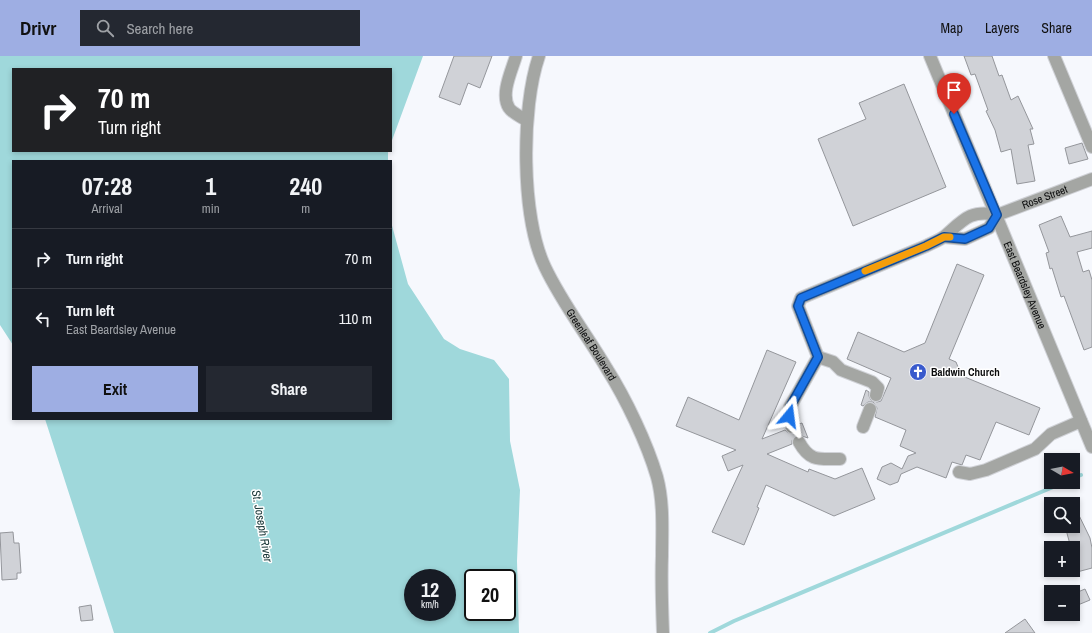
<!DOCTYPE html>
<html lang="en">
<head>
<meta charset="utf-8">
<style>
	body { margin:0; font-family:"Archivo Narrow",sans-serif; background:#242831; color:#f1f3f6; height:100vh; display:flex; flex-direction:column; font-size:15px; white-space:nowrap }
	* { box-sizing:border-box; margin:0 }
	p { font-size:13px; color:#9ea1a6 }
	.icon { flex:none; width:22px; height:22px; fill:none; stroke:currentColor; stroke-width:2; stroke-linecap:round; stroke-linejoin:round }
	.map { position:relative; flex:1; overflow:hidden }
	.sheet { position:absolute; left:12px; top:104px; width:380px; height:260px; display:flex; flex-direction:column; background:#171b24; border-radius:0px; box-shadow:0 2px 6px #0003 }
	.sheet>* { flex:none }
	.banner { position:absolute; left:12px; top:12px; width:380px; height:84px; border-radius:0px; box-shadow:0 2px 6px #0003; background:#202124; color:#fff; overflow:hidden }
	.needle { width:26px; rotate:100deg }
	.buttons { position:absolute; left:1044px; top:397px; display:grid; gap:8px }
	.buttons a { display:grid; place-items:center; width:36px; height:36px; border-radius:0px; background:#171b24; box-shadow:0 2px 6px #0003; font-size:20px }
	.speed { position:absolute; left:404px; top:513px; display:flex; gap:8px; font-size:20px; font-weight:700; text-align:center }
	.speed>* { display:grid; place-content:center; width:52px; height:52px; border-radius:50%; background:#171b24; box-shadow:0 2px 6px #0003; line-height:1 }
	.speed small { font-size:10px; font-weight:400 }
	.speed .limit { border:2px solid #111; border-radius:6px; background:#fff; color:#111 }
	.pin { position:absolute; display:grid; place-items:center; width:34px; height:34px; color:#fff; margin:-41px -17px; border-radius:50% 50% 50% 0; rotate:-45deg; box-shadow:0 0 4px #0007 }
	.pin .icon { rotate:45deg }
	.me { position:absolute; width:44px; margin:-22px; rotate:16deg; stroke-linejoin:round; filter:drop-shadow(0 0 3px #0008) }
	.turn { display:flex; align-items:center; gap:14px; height:84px; padding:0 20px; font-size:18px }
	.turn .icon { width:52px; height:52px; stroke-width:2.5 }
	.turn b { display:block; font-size:28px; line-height:34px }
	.eta { display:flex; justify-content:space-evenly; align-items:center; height:68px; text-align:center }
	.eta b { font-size:24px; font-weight:800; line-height:28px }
	.button { display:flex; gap:8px; margin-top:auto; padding:8px 20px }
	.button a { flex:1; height:46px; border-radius:0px; background:#9eaee3; color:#111; font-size:16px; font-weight:800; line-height:46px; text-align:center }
	.button a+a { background:#242831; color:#f1f3f6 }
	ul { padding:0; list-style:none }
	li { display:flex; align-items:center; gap:12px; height:60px; padding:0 20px; border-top:1px solid #363941 }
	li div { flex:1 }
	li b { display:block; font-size:15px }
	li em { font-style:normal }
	header { display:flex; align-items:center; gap:24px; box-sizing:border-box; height:56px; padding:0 20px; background:#9eaee3; color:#111 }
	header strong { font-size:19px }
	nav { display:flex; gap:22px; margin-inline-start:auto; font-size:14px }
	.search { width:280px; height:36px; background:#242831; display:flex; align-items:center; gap:10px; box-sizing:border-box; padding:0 14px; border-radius:0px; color:#9ea1a6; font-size:15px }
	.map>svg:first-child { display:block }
	.water { fill:#9fd8db; fill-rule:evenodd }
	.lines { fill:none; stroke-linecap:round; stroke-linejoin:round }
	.stream { stroke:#9fd8db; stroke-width:4 }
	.building { fill:#d0d2d7; stroke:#94969b }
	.minor-tunnel { stroke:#d3d5d9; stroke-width:12; stroke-dasharray:12 6; stroke-linecap:butt }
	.minor-casing { stroke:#d0d2d7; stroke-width:14 }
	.minor { stroke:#a4a6a3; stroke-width:12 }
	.route-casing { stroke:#114b97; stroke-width:10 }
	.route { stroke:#1a73e8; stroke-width:7 }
	.slow { stroke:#f59e0b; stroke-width:7 }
	.labels { text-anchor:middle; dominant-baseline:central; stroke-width:3; stroke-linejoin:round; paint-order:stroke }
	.street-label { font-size:11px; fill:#0b0c0d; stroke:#fff }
	.poi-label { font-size:11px; font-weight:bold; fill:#0b0c0d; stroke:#fff; text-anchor:start }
	.water-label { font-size:12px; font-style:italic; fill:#153334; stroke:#fff }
</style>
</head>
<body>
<header>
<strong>Drivr</strong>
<div class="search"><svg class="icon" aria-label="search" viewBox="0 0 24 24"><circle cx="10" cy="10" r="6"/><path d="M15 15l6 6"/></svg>Search here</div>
<nav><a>Map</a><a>Layers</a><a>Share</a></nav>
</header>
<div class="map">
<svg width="1092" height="577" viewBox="0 0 1092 577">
	<rect width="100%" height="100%" fill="#f6f8fd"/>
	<!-- water -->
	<path class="water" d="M0,0h423l-32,87v-74h-378v82h375v10h-375v184l-13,-20z
		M391,166l17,62 36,55 16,10 34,11 15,19 1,62 10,49 -3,71 2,72h-405l-69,-214h346zM413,522h34v34h-34zM473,522h34v34h-34z"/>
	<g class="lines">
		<!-- stream -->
		<path class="stream" d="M1073,422l8,-3
			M710,577l24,-12 331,-139"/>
	</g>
	<!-- building -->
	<path class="building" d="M454,0h38l-12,32 -12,-5 -8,22 -21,-8z
		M964,0h28l7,20 3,-1 9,25 7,-4 15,33h-3l4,15 -6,1 7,36 -18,3 -6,-35 -10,3 -6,-22 -9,-19 2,-1 -13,-36 -4,1z
		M904,28l42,103 -93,39 -35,-87 48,-20 -7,-16z
		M1082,87l6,16 -19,5 -4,-16z
		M1061,160l9,21 22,-6v17l-15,4 6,20 6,-2 3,10v67l-8,3 -20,-54 -3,1 -9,-29 -2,1 -4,-16 3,-1 -10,-27z
		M957,208l27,11 -35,84 7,3 2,5 -3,6 85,35 -11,27 -33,-13 -16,38 -14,-5 -4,10 -10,-3 -6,16 -29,-11 -16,7 -3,8 -8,3 -13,-6 5,-12 9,-4 11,6 6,-13 8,-3 -16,-7 6,-16 -31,-13 2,-9 -4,-6h-5l-5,4 -2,-1 5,-15 3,2v4l2,4 6,2 4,-1 10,-23 -44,-19 11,-27 46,20 21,-9z
		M767,294l29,12 -34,77 23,-9 5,4h5l4,-5v-5l3,-1 6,15 -9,-3h-4l-3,4v5l-25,10 41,18 1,-3 26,10 27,-11 13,31 -41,17 -68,-31 -9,22 2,1 -15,37 -32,-13 31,-67 -15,6 -6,-15 14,-6 -60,-24 12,-29 51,23z
		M1073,447l17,35 2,10v20l-15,4 -4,-15v-9h-2l-6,-22h8z
		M13,476l1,11h5l2,30h-4v6l-15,1 -2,-47z
		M1085,533l5,11 -17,7v-13z
		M91,549l2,15 -12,1 -2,-14z
		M1025,563l10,14h-30z"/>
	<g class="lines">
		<!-- minor-tunnel -->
		<path class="minor-tunnel" d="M792,371l7,15"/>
		<!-- minor casing -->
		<g class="minor-casing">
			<g id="minor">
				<path d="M516,0c-4,14 -16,38 -7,52 3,5 13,9 18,13"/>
				<path id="s1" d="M539,0c-18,52 -18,161 6,211 17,36 42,68 62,102 19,30 40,74 50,108 7,26 5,53 5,79 -1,26 0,51 1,77"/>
				<path id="s2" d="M930,0l162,391"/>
				<path d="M1054,0l38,91"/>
				<path id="s3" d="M997,159l95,-36"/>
				<path d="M818,301l-20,-51 3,-8 125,-52c6,-3 14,-6 19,-10 18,-16 26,-27 52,-21l-8,13 -24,11 -21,-2"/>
				<path d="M792,371l-3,-10 1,-10 28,-50 15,5 8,8 31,12 6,6 -2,7"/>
				<path d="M863,371l7,-18"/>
				<path d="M799,386c11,20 20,17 41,17"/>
				<path d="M959,416l11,2 16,-4 49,-21 16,-15 30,-13"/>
			</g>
		</g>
		<!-- minor -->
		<use href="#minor" class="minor"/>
	</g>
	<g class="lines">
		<!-- route casing -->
		<g class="route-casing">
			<path id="route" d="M789,360l1,-9 28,-50 -20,-51 3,-8 125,-52 18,-9 21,2 24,-11 8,-13 -43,-101"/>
		</g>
		<!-- route -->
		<use href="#route" class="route"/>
		<!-- slow -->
		<path class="slow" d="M865,215l61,-25 18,-9h6"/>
	</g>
	<!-- icons -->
	<defs>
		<g id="church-disc" transform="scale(0.9)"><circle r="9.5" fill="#395acc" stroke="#fff"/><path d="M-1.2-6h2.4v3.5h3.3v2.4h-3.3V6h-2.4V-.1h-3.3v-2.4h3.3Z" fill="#fff"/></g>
	</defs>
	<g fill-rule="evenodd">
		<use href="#church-disc" x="918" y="316"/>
	</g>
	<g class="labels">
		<!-- street labels -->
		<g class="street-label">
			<text stroke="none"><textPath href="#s3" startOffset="51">Rose Street</textPath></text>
			<text stroke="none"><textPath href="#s2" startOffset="248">East Beardsley Avenue</textPath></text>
			<text stroke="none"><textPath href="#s1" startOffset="305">Greenleaf Boulevard</textPath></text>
		</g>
		<!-- poi labels -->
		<g class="poi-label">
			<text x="931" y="316">Baldwin Church</text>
		</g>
		<!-- water labels -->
		<g class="water-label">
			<text transform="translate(262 470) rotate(80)">St. Joseph River</text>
		</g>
	</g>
</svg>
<div class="buttons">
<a><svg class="needle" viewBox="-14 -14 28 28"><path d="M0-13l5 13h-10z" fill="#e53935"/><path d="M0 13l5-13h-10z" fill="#9ea1a6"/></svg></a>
<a><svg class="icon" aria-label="search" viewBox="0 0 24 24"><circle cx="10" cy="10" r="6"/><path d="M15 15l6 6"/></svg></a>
<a>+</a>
<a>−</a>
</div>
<div class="speed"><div>12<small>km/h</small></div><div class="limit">20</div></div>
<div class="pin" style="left:954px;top:58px;background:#d93025"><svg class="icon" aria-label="arrive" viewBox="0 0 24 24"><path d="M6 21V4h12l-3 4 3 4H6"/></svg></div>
<svg class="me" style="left:789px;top:360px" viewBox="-20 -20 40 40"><path d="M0-17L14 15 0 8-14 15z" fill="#1a73e8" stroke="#fff" stroke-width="4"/></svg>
<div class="banner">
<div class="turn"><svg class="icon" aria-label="right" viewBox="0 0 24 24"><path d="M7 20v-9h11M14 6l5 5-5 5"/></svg><div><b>70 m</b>Turn right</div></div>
</div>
<section class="sheet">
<div class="eta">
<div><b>07:28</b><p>Arrival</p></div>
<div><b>1</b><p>min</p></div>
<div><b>240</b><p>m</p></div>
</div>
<ul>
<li><svg class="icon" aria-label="right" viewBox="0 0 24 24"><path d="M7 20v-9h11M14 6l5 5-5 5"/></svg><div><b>Turn right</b></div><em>70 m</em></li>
<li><svg class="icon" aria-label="left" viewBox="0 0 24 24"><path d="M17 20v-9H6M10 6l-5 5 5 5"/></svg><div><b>Turn left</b><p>East Beardsley Avenue</p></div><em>110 m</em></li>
</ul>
<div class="button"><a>Exit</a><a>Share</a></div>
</section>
</div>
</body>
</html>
